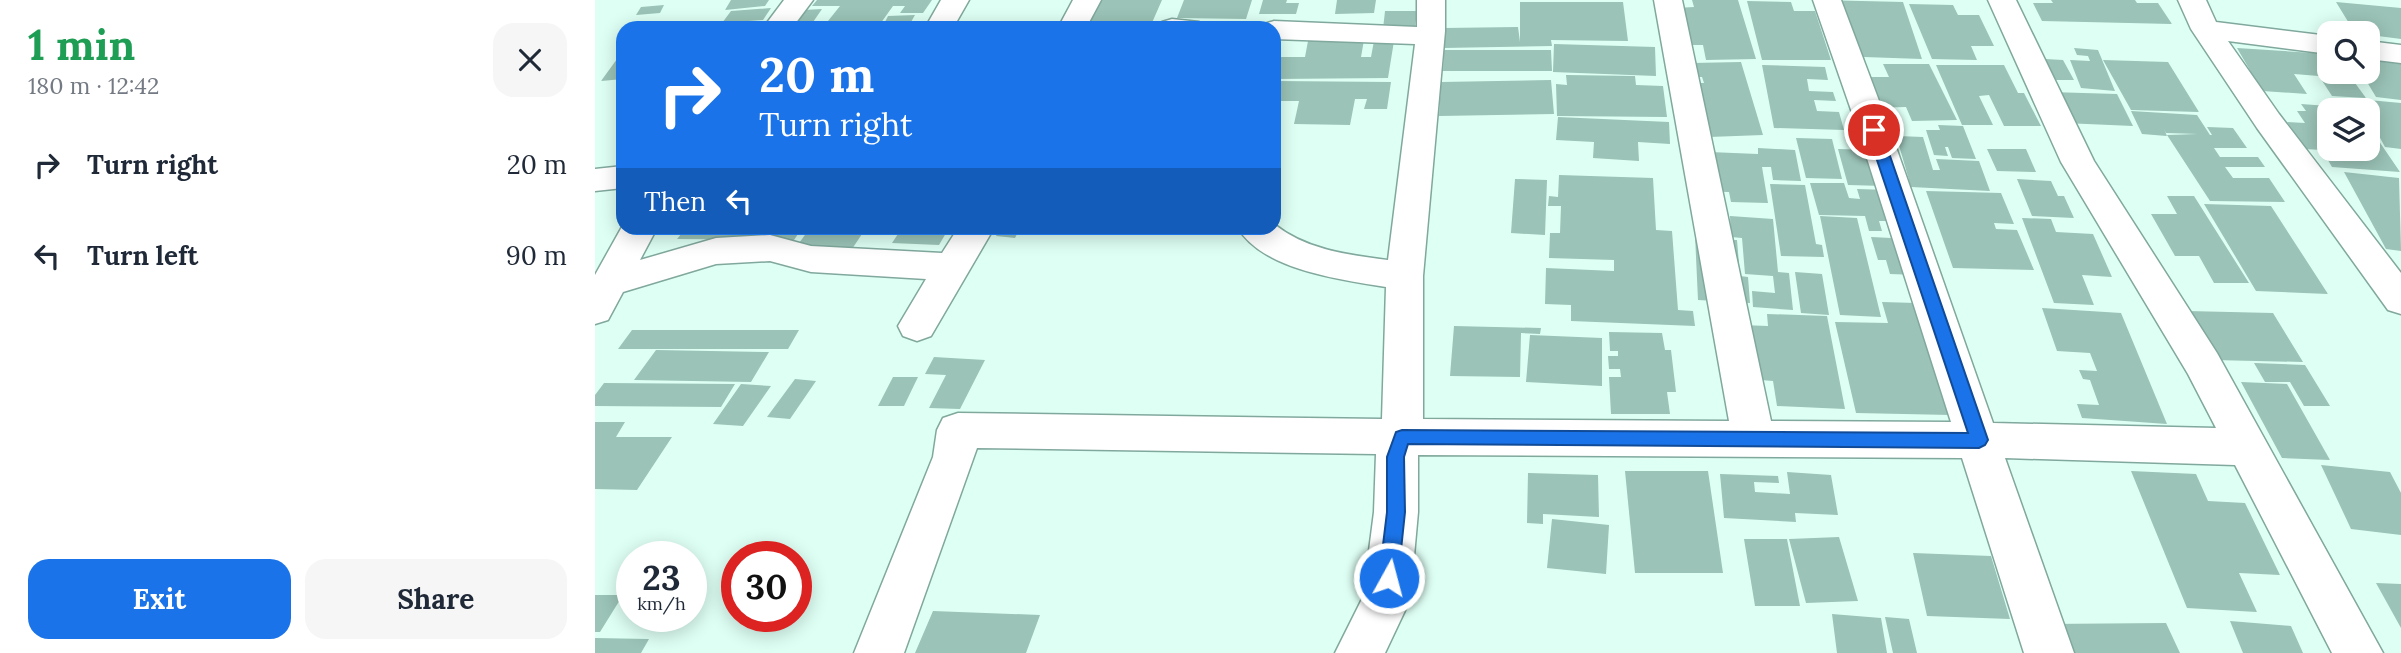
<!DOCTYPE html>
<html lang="en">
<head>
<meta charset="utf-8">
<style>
	body { margin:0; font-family:Lora,serif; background:#f6f6f7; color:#1f2937; height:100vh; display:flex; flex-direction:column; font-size:26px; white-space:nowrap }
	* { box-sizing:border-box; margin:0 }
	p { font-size:23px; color:#747a83 }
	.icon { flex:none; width:38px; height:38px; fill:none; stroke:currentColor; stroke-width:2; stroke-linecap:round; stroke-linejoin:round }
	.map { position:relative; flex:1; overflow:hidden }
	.drawer { display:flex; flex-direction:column; background:#fff; width:595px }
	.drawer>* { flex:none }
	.guide { position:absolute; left:21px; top:21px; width:665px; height:214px; border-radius:21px; box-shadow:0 4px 18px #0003; background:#1a73e8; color:#fff; overflow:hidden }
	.tools { position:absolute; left:1722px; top:21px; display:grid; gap:14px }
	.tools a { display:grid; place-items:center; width:63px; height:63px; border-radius:14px; background:#fff; box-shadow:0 4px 18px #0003; font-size:35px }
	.speed { position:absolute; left:21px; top:541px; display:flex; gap:14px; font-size:35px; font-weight:700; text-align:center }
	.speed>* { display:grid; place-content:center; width:91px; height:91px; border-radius:50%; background:#fff; box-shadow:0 4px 18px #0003; line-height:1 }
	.speed small { font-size:18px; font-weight:400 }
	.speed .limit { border:10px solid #d22; background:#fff; color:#111 }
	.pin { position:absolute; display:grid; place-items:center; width:60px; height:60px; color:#fff; margin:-30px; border:4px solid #fff; border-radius:50%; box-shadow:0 2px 7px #0007 }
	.me { position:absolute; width:77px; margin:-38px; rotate:7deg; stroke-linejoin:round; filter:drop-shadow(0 0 5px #0008) }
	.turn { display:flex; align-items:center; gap:24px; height:147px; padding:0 28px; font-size:32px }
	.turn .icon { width:91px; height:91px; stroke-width:2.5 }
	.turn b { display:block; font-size:49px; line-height:60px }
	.then { display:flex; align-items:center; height:66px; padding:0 28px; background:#0003; gap:14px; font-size:26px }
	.round { display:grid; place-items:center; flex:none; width:74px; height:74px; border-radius:21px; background:#f6f6f7 }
	.headline { display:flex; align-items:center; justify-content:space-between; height:119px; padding:0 28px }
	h1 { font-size:42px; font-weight:700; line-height:52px; color:#1e9e55 }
	.button { display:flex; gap:14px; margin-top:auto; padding:14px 28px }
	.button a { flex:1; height:80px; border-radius:21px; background:#1a73e8; color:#fff; font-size:28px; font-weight:700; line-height:80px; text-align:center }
	.button a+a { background:#f6f6f7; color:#1f2937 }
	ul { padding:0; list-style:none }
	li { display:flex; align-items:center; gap:21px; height:91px; padding:0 28px }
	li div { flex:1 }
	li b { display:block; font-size:26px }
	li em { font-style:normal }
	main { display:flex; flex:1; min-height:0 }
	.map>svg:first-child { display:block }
	.building { fill:#9bc3b7 }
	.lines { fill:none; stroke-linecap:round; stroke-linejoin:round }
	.minor-casing { stroke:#81a89d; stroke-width:3 }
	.minor { fill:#fff; fill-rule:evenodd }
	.route { fill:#1a73e8; stroke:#114b97; stroke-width:2 }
</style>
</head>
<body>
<main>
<section class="drawer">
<div class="headline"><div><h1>1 min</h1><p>180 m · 12:42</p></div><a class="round"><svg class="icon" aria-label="close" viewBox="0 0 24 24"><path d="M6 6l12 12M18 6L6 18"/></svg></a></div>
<ul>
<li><svg class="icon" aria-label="right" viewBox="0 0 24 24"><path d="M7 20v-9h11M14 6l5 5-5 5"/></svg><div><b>Turn right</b></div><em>20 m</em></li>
<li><svg class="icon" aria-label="left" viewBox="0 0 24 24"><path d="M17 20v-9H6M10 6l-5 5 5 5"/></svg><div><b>Turn left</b></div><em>90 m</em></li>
</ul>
<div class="button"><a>Exit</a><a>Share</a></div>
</section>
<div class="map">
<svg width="1806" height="653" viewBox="0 0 1806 653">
	<rect width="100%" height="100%" fill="#defff4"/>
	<!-- building -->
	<path class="building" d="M136,0h38l-4,6 -40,4z
		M222,0h115l-9,13h-23l5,-7h-12l-15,21 -54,-1 16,-20h-28z
		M499,0h68l-11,25 -69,-1z
		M589,0h68l-6,19 -69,-1z
		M668,0h24l-1,3h13l-3,11h-37z
		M742,0h39l-2,13 -39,1z
		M1097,0h46l18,59 -50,1 -3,-15h-18l-9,-37 18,-1z
		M1225,0l83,2 19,57 -58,-2 1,5 -22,-1z
		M1456,0h84l2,3h21l14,21 -130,-3 -9,-18h20z
		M1152,1l44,1 3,9h21l16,49h-69z
		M925,2h103l5,39 -77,-1 1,6 -109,2 1,-20 74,-1 2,15z
		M1741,2l65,6v31l-46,-6z
		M1314,4l44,1 5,10h21l15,31h-23l6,14 -45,-1z
		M69,5l-4,8 -24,2 5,-8z
		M176,8l-8,12 -41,3 9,-12z
		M227,9l-11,16h-19l11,-15z
		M790,11h32l-2,17 -32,1z
		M320,15l-4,7 -27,2 4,-8z
		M159,23l-3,5h-33l2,-3z
		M406,25l44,1v2h-46z
		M769,40l-3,17h10l3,-16h20l-6,37 -114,1 4,-22h27l3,-16z
		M959,44l101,3 1,29 -103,-4z
		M1479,48l24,2 17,41 -34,-3 -11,-28 20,1 -2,-5 -11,-1z
		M1642,48l92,6v18h18l19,26 -34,-2 -13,-20 -25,-2 13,20 -45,-3z
		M849,50h107l1,21h-109z
		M28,58v21l-22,2 16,-22z
		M1450,59l18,1 11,20h-18z
		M1508,60l65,2 31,50 -68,-2z
		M1773,60l33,4v36l-25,-3 -15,-25 10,1z
		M1146,62l22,73 -54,2 -33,-54h28l-2,-6h-6l-4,-14z
		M1288,64h46l28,56 -45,1 -6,-14 -35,1 -13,-31h31z
		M1167,65l63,2 3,13 -21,-1 2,12 24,1 3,9 -22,-1 3,11 22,1 5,18 -70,-2z
		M1341,65h68l14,28h6l17,33h-37l-15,-31 -10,1 14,29h-31z
		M971,75l69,1 1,9 27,1 4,31 -110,-1 -1,-32 11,1z
		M956,80l3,34 -115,2 2,-34z
		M680,81l116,1 -4,27h-23l3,-10h-12l-5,26 -56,-1 5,-23h-25z
		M1455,92l67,2 16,32 -69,-3z
		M1763,99l43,4v46l-16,-2 -17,-31v-6h-3z
		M1706,104l55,4 1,2h-28v39h39v-24l32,47 -68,-5 -10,-17 -18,-1 -17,-27 18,1 -8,-12h9z
		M1536,111l66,4 13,20h2l-5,-8 26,1 14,20h-33l6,9h38l7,10h-40l8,11h36l16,24 -75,-1 -43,-66 31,-1 -32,-1 -2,-4 3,7 -25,-2z
		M963,117l111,5 1,22 -32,-2 1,19 -46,-3 1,-16 -38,-2z
		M1343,125l25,1 13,33 -24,-1 -4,-11h-3l3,9 -14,-1 -8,-25h14z
		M1303,136l25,1 10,33h7l-4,-11 43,2 11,30 -79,-4 -13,-45h2z
		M1201,138l36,1 10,40 -36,-1z
		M1163,148l37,2 6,31 -28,-1 -2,-13h-9l6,36 -37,-1 -2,-10 -41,-1 -3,-40 73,3z
		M1243,149l35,1 11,36 -36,-1z
		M1392,149h39l10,23 -39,-1z
		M1749,172l55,6 2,73 -15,-2z
		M964,175l94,3 3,52 16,1 6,79 15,1 2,15 -124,-5v-16l-26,-1 1,-36 68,3v-11l-65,-2 1,-25h10l1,-27h-13l1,-10 9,1z
		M920,179l32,1 -2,55 -34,-2z
		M1422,179l34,2 7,15h6l10,22 -42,-2z
		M1215,183h34l5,15 11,1 -3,-10 33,1 27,85 -27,-1 -4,-14h-8l-7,-23 20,1 -5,-17h-7l3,10h-13l-4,-15 -46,-1z
		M1175,184l35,1 11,59 6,1 2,12 -43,-1z
		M1331,191l75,2 13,31 -20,-1 2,6 21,1 17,40 -81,-2z
		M1572,196h27l55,87h-35l-15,-27h-24l-24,-42h26z
		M1609,204l67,2 57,88 -72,-3z
		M1099,213l32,27h11l3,36 8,1 2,26 -52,-3z
		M1135,216l43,3 5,53 11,1 4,37 -40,-3 -1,-16 23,2 -2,-17 -28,-2 -3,-36 -11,-1z
		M1225,216l37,2 24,99 -41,-2z
		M1427,218l29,1 5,13 37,2 19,43 -30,-2 12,30 -40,-2z
		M91,228h116l-8,12 -117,-1z
		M215,228h56l-16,24 -56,-2z
		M307,228h47l-10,17 -47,-2z
		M406,228h19l-5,10 -19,-2z
		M434,228h97l-1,3h-98z
		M1200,272l27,2 7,41 -28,-2z
		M1287,302l34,1 35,112 -95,-2 -21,-91 53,1z
		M1447,308l79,5 46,111 -85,-6 -5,-14 22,1 -9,-25 -7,-1 -4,-9 18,1 -7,-18 -33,-2z
		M1592,311l86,2 30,49 -90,-2z
		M1172,314l60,2 18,93 -68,-3 -4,-25 -25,-2 -7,-54 27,1z
		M859,326l87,2 -1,6 -19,-1 -1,44 -70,-1z
		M37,330h167l-11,19h-170z
		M1014,332l53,1 3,17h6l5,42h-9l3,22h-59l-2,-37h12l-1,-8h-11l-1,-13h10v-5h-8z
		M935,335l72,3v48l-76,-4z
		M61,350l113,2 -18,30 -117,-2z
		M339,357l51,3 -25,49 -31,-1 17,-33 -21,-1z
		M1659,363l51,2 25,41h-26l-14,-24h-25z
		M298,377h25l-14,29h-26z
		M200,379l21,2 -26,38 -23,-2z
		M1646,382l46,2 43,76 -48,-2z
		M9,383l131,1 -14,23 -126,-1v-11z
		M146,384l30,2 -28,40 -30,-2z
		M0,422h30l-9,15h56l-35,53 -42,-1z
		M1726,465l69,7 11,21v42l-50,-6z
		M1030,471h83l15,102h-88z
		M1536,471l65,3 12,27 37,2 35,72 -41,-2 18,39 -70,-4z
		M1192,472l44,3 7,40 -43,-2 1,9 -72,-4 -4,-44 58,2 1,7 -25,-1 1,10 35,2z
		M933,473l70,2 1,42 -56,-3v10l-16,-1z
		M957,519l57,6 -3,49 -59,-6z
		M1244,537l19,64 -52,2 -17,-64z
		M1149,539h43l13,67h-45z
		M1318,553l78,3 19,63 -83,-3z
		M1781,583l25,1v44z
		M0,595h28l-23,37h-5z
		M338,611l107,4 -14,38h-111z
		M1237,614l49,4 6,35h-50z
		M1290,617l24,2 8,34h-24z
		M1635,621l61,5 12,27h-60z
		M1571,623l14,30h-124l-11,-29z
		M0,638l54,1 -8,14h-46z"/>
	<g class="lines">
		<!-- minor casing -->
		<g class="minor-casing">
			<path id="minor" d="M189,0h29l-21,28h-29z
				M346,0h28l-16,28h-28z
				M478,0h28l-15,28h-28z
				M822,0h28v31l-22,245v143l306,2 -75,-421h28l89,421 180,1 -93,-292 -45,-130h28l49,130 103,293 223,5 -28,-54 -127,-212 -73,-162h28l78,161 123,192 166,300h-51l-97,-188 -230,-7 69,195h-50l-62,-195 -544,-3v57l-8,88 -25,53h-50l28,-56 11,-85 2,-58 -399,-6 -73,205h-50l79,-196 4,-27 6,-12 15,-5 424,6 4,-132c-44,-7 -123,-17 -148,-59h36v-4c32,26 75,31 114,36l27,-216 -141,-5v-11h-13l3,-4 10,-3 143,6z
				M1583,0h28l10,22 113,14v18l-101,-13 51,73 122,159v41l-13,-4 -131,-182 -66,-99z
				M577,19l27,3 4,6h-45l4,-6z
				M1773,41l33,4v18l-33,-4z
				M28,166v22l-28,3v-22z
				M28,225v3h34l-17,32 76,-22 54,-3 41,11 131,7 16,-25h36l-63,108 -14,5 -14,-5 -5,-10 28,-47 -115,-7 -41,-11 -54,3 -93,28 -15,28 -13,4v-49z"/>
		</g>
		<!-- minor -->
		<use href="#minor" class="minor"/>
	</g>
	<!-- route -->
	<path class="route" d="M1279,126l7,4 107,310 -3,5 -6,3 -571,-4 -4,13 1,55 -7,66 -3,6 -6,3 -7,-3 -3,-6 8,-66v-55l9,-25 6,-2 566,3 -101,-303z"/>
</svg>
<div class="tools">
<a><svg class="icon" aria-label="search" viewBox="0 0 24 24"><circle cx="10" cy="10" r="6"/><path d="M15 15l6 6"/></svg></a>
<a><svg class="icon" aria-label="layers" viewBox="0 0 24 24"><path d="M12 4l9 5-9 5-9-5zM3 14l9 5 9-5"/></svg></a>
</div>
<div class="speed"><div>23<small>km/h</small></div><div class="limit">30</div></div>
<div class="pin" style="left:1279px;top:130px;background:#d93025"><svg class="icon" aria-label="arrive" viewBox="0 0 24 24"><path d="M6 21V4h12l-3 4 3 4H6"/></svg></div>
<svg class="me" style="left:794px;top:578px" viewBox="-20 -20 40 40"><circle r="17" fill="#1a73e8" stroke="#fff" stroke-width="3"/><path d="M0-11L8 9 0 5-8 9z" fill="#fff"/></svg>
<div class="guide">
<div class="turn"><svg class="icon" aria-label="right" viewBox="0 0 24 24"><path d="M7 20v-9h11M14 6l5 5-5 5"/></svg><div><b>20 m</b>Turn right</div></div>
<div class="then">Then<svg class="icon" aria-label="left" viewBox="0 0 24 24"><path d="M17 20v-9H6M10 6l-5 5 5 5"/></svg></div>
</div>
</div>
</main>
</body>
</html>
